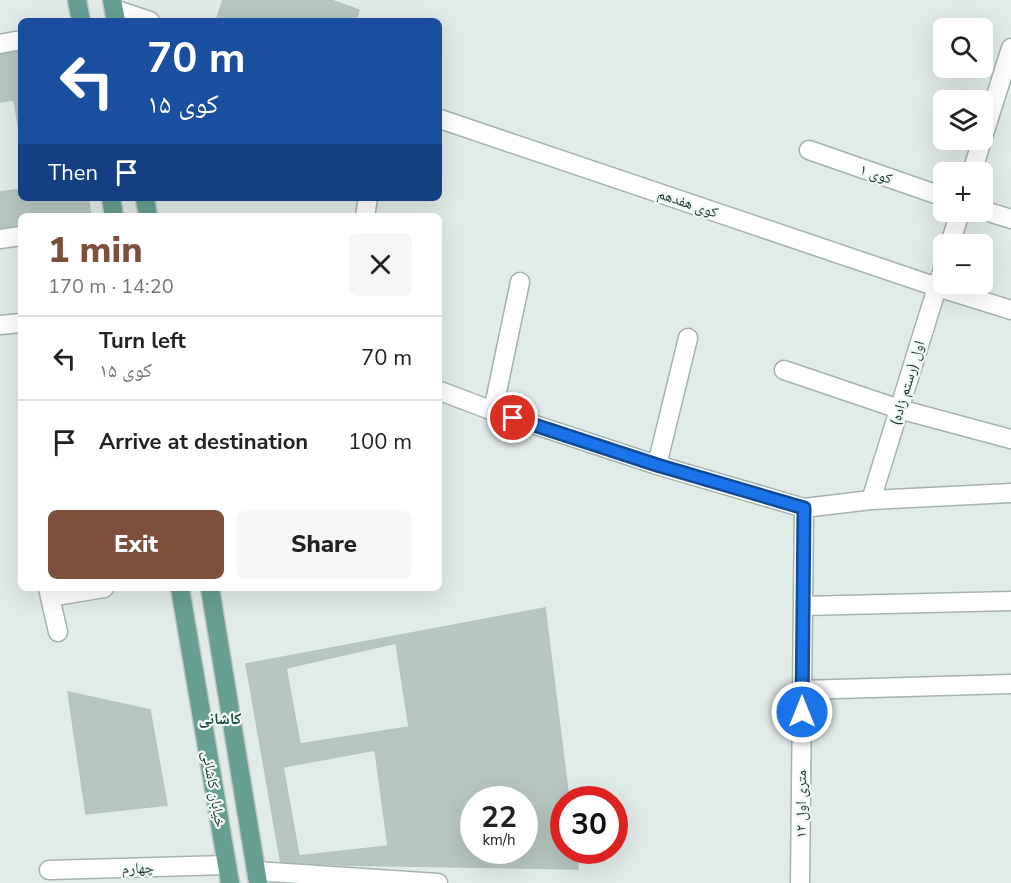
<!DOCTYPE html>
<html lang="en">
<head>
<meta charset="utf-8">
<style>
	body { margin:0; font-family:"Nunito Sans","Noto Naskh Arabic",sans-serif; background:#f6f6f6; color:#222; height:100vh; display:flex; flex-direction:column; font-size:22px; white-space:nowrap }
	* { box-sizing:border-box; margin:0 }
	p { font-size:20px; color:#767676 }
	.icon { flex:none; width:33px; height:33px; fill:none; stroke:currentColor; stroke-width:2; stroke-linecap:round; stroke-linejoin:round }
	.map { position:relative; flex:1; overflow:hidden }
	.drawer { position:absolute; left:18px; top:213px; width:424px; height:378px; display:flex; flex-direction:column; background:#fff; border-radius:9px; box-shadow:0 6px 24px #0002 }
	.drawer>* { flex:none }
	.hud { position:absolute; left:18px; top:18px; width:424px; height:183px; border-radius:9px; box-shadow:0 6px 24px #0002; background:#1a4fa0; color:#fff; overflow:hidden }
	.fabs { position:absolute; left:933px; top:18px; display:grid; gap:12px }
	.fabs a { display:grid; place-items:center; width:60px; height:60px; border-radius:9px; background:#fff; box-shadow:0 6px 24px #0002; font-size:30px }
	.speed { position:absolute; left:460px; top:786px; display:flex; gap:12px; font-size:30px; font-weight:700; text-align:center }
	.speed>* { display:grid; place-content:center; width:78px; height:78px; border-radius:50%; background:#fff; box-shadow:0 6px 24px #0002; line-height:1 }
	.speed small { font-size:15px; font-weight:400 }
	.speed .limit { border:9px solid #d22; background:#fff; color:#111 }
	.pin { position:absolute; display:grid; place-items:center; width:51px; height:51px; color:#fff; margin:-26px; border:3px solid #fff; border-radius:50%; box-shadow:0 2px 6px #0007 }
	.me { position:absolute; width:66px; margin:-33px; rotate:0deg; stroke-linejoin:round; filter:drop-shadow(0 0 4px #0008) }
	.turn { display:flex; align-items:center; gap:21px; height:126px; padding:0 30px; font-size:27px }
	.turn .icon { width:78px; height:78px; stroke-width:2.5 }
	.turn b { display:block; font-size:42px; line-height:51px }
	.then { display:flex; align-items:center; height:57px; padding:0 30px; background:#0003; gap:12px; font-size:22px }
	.round { display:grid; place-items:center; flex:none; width:63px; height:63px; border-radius:9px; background:#f6f6f6 }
	.head { display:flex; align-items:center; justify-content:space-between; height:102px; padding:0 30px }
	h1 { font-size:36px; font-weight:800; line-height:45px; color:#7d4f3d }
	.action { display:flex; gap:12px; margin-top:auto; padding:12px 30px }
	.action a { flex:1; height:69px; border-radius:9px; background:#7d4f3d; color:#fff; font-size:24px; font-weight:800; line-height:69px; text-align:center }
	.action a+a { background:#f6f6f6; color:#222 }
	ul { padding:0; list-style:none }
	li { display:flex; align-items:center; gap:18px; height:84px; padding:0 30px; border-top:2px solid #e0e0e0 }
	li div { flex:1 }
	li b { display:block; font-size:22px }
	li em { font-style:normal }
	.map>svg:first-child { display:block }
	.building { fill:#b7c6c0; stroke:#b4c5be; stroke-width:1.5; fill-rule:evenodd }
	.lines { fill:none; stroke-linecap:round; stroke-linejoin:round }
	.minor-casing { stroke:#a4b3ae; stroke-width:21 }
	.major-casing { stroke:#c1c8c6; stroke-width:21 }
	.minor { stroke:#fff; stroke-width:18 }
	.major { stroke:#689f93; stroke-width:18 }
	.route-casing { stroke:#114b97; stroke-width:15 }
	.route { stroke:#1a73e8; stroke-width:10 }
	.labels { text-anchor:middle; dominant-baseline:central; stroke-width:4.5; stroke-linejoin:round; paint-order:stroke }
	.street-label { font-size:15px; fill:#223b35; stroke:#f2f8f5 }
	.neighbourhood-label { font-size:16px; font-weight:bold; fill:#1f4d43; stroke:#f2f8f5 }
</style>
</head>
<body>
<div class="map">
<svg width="1011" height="883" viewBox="0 0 1011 883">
	<rect width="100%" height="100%" fill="#e1ebe7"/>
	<!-- building -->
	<path class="building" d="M223,0h108l28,10 -3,11h-140z
		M21,47v95l-7,-42 -14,2v-52z
		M21,189v9h67l3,18h-70v11l-21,3v-38z
		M545,608l24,192h-5v50h12l2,19 -297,-5 -35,-200zM474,800h51v50h-51z
		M396,643l13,84 -109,17 -14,-76z
		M68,692l82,18 17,95 -81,9z
		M375,750l13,96 -89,10 -16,-89z"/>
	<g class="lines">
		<!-- minor casing -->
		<g class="minor-casing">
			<path id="minor" d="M114,9l36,12
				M0,44l21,-4
				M440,119l497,168 74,23
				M809,150l135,47
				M972,172l39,-124
				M982,210l29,9
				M365,216l3,-18
				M0,239l21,-3
				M950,244l10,-32
				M0,325l21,-2
				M784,370l115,39 112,30
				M440,391l53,20 164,54 147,43 67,-8 140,-7
				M493,411l27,-129
				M657,465l31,-127
				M871,500l73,-235
				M48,588l2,9 54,-9
				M50,597l8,35
				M803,606l208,-5
				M802,690l209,-6
				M49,870l178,-5
				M256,871l182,12
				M800,883l4,-375"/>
		</g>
		<!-- major casing -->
		<g class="major-casing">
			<path id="major" d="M77,0l4,21
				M112,0l4,21
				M111,198l3,18
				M145,198l3,18
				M180,588l50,295
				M210,588l48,295"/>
		</g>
		<!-- minor -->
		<use href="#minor" class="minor"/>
		<!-- major -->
		<use href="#major" class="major"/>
	</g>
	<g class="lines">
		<!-- route casing -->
		<g class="route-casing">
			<path id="route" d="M513,418l144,47 147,43 -2,204"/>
		</g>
		<!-- route -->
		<use href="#route" class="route"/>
	</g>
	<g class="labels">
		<!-- street labels -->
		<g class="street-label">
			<text transform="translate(876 174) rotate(19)">کوی ۱</text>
			<text transform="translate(688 203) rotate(19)">کوی هفدهم</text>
			<text transform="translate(907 383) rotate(-73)">اول (رستم زاده)</text>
			<text transform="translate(214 789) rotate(80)">خیابان کاشانی</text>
			<text transform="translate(801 804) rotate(-90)">۱۲ متری اول</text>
			<text transform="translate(138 868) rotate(-2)">چهارم</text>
		</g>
		<!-- neighbourhood labels -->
		<g class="neighbourhood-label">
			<text x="220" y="719">کاشانی</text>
		</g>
	</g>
</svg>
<div class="fabs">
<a><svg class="icon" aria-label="search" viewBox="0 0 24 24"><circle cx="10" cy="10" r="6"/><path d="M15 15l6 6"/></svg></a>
<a><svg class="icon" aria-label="layers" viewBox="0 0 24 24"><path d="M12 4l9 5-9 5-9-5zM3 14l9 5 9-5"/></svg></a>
<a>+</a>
<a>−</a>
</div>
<div class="speed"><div>22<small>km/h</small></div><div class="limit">30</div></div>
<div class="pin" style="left:513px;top:418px;background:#d93025"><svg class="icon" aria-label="arrive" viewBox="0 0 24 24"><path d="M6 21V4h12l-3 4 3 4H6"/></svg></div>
<svg class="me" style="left:802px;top:712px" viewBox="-20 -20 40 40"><circle r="17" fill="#1a73e8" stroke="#fff" stroke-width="3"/><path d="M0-11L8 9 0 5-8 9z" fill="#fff"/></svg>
<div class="hud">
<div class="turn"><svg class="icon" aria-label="left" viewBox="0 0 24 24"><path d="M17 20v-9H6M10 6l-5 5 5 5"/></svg><div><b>70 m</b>کوی ۱۵</div></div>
<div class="then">Then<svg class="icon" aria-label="arrive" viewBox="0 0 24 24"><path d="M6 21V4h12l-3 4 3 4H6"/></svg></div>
</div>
<section class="drawer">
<div class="head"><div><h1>1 min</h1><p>170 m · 14:20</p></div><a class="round"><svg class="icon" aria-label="close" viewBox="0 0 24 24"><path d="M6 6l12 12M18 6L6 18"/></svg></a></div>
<ul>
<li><svg class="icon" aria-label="left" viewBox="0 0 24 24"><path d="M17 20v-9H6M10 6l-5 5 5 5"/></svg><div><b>Turn left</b><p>کوی ۱۵</p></div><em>70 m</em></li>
<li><svg class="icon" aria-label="arrive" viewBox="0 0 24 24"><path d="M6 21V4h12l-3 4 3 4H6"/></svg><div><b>Arrive at destination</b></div><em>100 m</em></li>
</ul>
<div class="action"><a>Exit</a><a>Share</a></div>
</section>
</div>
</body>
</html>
